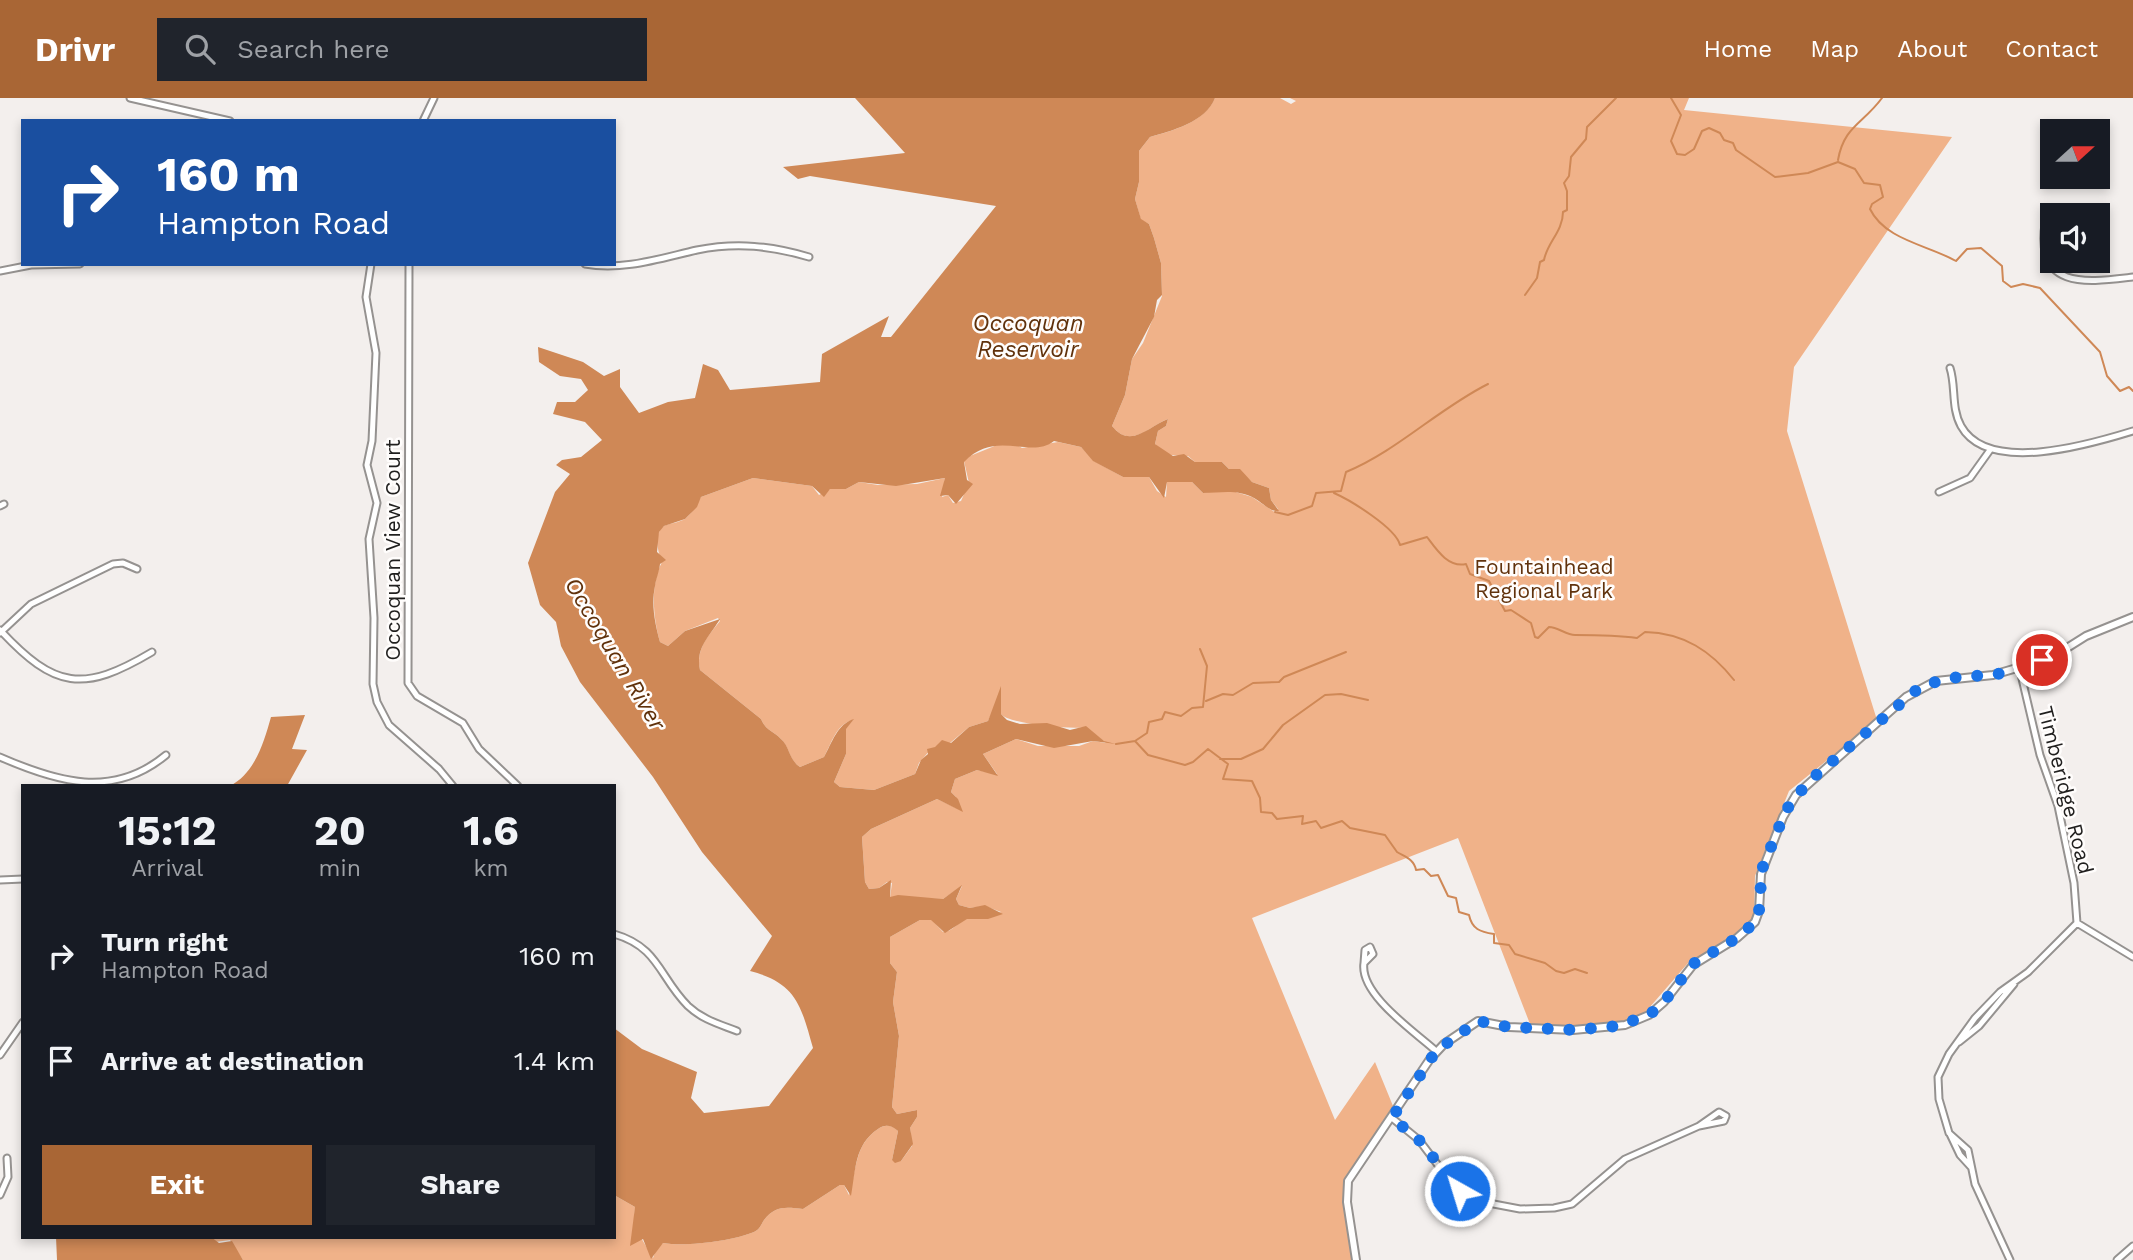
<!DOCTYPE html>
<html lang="en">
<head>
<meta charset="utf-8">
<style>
	body { margin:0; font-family:"Work Sans",sans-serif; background:#20242c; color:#f1f3f6; height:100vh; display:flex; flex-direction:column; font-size:26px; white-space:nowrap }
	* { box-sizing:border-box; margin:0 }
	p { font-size:23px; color:#9ea1a6 }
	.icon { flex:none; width:38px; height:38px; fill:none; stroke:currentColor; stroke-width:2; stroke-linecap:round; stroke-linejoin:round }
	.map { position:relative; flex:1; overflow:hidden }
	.drawer { position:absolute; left:21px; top:686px; width:595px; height:455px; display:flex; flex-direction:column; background:#171b24; border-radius:0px; box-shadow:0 4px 10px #0003 }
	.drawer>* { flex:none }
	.top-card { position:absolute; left:21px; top:21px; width:595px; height:147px; border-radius:0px; box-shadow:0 4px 10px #0003; background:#1a4fa0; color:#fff; overflow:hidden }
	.needle { width:46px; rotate:69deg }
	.controls { position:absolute; left:2040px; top:21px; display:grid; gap:14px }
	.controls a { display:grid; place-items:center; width:70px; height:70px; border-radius:0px; background:#171b24; box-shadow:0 4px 10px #0003; font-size:35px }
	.pin { position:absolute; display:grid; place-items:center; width:60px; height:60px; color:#fff; margin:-30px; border:4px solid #fff; border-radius:50%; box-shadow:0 2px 7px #0007 }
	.me { position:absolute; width:77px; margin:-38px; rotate:321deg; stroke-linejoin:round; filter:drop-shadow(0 0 5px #0008) }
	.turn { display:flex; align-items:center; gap:24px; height:147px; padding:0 21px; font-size:32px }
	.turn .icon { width:91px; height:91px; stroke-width:2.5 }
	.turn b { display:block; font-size:49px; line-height:60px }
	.eta { display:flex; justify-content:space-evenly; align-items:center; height:119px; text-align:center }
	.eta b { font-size:42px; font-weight:700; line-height:49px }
	.button { display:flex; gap:14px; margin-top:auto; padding:14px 21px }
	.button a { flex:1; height:80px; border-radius:0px; background:#a96635; color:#fff; font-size:28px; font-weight:700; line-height:80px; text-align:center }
	.button a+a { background:#20242c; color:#f1f3f6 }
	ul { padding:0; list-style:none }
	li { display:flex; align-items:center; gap:21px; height:105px; padding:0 21px }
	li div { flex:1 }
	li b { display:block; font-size:26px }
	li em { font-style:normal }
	header { display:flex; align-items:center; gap:42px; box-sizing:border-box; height:98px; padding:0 35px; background:#a96635; color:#fff }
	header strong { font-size:33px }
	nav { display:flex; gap:38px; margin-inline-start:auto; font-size:24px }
	.search { width:490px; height:63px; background:#20242c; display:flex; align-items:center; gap:18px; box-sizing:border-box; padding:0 24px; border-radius:0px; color:#9ea1a6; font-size:26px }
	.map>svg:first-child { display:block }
	.green { fill:#f0b289 }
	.water { fill:#cf8856 }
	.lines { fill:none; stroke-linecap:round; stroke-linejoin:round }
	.stream { stroke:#cf8856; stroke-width:2 }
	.minor-casing { stroke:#959290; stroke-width:9 }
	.tertiary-casing { stroke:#959290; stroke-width:10 }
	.minor { stroke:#fff; stroke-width:5 }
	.tertiary { stroke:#fff; stroke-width:6 }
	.route { stroke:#1a73e8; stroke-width:12; stroke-dasharray:0 21.6 }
	.labels { text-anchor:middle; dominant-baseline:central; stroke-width:5; stroke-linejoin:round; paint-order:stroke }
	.street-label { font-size:21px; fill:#201f1e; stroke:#fffdfc }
	.park-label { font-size:21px; fill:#61320c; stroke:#fffdfc }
	.water-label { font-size:23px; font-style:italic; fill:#60310b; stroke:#fffdfc }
</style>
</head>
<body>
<header>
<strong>Drivr</strong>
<div class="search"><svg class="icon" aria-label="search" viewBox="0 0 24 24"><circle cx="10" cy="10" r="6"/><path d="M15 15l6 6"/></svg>Search here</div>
<nav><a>Home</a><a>Map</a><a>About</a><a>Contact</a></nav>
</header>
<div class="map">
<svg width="2133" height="1162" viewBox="0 0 2133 1162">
	<rect width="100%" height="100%" fill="#f3efed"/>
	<!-- green -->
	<path class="green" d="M1215,0h65l11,6 5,-3 -6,-3h399l-5,12 268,27 -158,230 -7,64 90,289 -88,71 -34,85 -1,47 -66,40 -45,52 -27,9 -27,2 -59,-2 -72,-186 -206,80 83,202 40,-58 18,44 -48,74 -1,20 8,60h-1109l-13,-20 -15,2 -4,-5h403v-42l21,12 -1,19 19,32 4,-11 6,-4c22,4 69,-2 91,-11 5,-2 7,-7 10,-12 11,-15 23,-13 39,-11l37,-24h4l5,10c8,-25 5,-50 29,-66 7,-5 14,-4 20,2l-6,29 9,1 11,-15 -2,-18 7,-11v-7l-20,4 -5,-7 7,-71 -6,-34 4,-30 -7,-9v-26l30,-17 11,-1 12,13c9,0 15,-10 25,-14 12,-4 21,0 33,-6l-16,-6 -15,2 -11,-3 -3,-6 6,-13 -19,13 -53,-1 2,-15 -5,-1 -8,6 -10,1 -4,-7 -3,-45 9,-8 66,-30 19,9v-11l-5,-5 4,-13 22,-9 20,4 -14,-20 33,-15 22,7h41l14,-5 13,2 -20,-16c-12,3 -78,-3 -85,-13v-21l-13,28 -19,6 -19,16 -19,6 -12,14 -4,11 -41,16 -34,-3 -6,-5 12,-28v-26l7,-8c-16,3 -22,24 -29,37l-24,10c-11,-7 -10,-19 -19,-28 -7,-8 -15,-8 -20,-20l-61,-49c-5,-20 8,-34 20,-49l-2,-3 -33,13 -17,15 -8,-4c-7,-25 -10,-57 2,-80 -4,-9 -9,-29 2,-36 6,-3 14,-3 21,-7 8,-7 11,-13 16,-22l52,-19 59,8 7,9 11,-6h16l13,-7 19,3 39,-1 28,-6 -3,19 6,-2 5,8 8,-2 8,-18 -5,-22 6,-5 27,-11 18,-1 7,4 36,-6 23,5 13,14 29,16h26l8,14 9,6 1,-15h25l11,11 23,-4 26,8 24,16 2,-4 -7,-9 -2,-12 -17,-6 -15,-13h-8l-7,-7h-27l-7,-6c-14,0 -24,0 -33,-12l3,-13 8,-5 2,-7c-19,7 -37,31 -56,7l13,-31 7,-36 11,-16 19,-47 -1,-33 -7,-25 -5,-14 -8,-4 -6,-21 4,-17v-31l11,-14c22,-6 55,-15 65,-39z"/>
	<!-- water -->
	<path class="water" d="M855,0h360c-9,24 -44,33 -65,39l-11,14v31l-4,17 6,20 8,5 5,14 7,25 1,32 -5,5 -3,17 -22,42 -7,36 -13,31c19,24 38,-1 56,-7l-2,7 -8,5 -3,13 18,12 11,-2 11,8h27l7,7h11l12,13 17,6 2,12 8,11c-9,1 -16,-8 -25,-13 -17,-9 -33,-5 -51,-5l-11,-11h-25l-3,16 -15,-21h-26l-30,-16 -12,-14 -27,-6c-24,19 -58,-13 -90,21l3,18 6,4 -17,20 -8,-9 -8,1 5,-18 -49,8 -37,-4 -13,7h-16l-6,8 -12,-11 -59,-8 -52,19 -4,10 -12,12 -21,7 -5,6 -2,20 9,8 -6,4c-1,9 -4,14 -5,22 -4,19 0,38 5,56l8,4 17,-15 35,-12c-10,17 -25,29 -20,51l61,49c5,12 13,12 20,20 9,8 8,21 19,28l24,-10c8,-14 13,-33 30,-38l-8,10v25l-12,28 6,5 34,3 41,-16 6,-14 7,-6 -1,-5 8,-2 7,-7 9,3 18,-16 19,-6 13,-35v28l6,6 13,4 27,-1 23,7 16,-4 18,15 12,3 -23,-3 -39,7 -38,-9 -33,15 15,22 -21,-6 -22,9 -4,13 7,7 5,13 -26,-13 -66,30 -9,8 3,45 4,7 10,-1 12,-8 -1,17 8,-2 45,4 19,-14 -6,14 3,6 11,3 15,-3 18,9 -15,5h-21l-22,14 -14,-13h-11l-30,17v26l7,9 -4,30 6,34 -7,71 5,7 20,-4v7l-7,11 3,16 -12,17 -6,2 -3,-3 6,-29c-7,-6 -13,-7 -20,-2 -24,16 -22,41 -27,67l-7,-11h-4l-37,24c-16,-2 -28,-4 -39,11 -3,5 -5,10 -10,12 -22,9 -68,15 -91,11l-12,16 -8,-20 -13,7 5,-39 -21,-12v-167l28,21 55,23 -6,26 13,15 65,-7 44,-58c-12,-42 -16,-65 -63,-77l22,-35 -70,-84 -49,-75 -73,-95 -19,-36 -5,-24 -16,-17 -12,-42 27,-71 15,-18 -14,-9 6,-5 19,-3 21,-17 -17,-18 -32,-8 4,-12h18l13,-12 -7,-11 -21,-3 -21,-14 -1,-15 45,15 21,14 16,-7v18l19,26 29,-11 27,-4 8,-34 15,6 12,20 90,-8 2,-28 67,-38 -8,21h10l105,-131 -186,-30 -12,3 -15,-12 122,-14z
		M305,617l-13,34 15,1 -20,36h-57c25,-13 34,-44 41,-69z
		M56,1139h155l8,6 13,-2 11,19h-186z"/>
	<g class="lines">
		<!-- stream -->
		<path class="stream" d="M1671,0l10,17 -10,26 6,13 8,1 9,-6 8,-18 7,-3 11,5 4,7 9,3 3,7 39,27 33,-4 30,-11 17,7 9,14 16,2 3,12 -11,7 -2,5c15,31 58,36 86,52l11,-12 14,-1 21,18 1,15 8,6 12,-3 17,4 60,64 7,24 13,15 9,-4 4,4
			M1838,62c6,-34 25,-36 44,-62
			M1525,197l12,-17 3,-16 4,-2c3,-17 19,-29 19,-48l4,-2v-19l-3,-8 5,-7 2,-19 15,-18 1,-12 29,-29
			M1334,395c16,7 62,35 66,52l27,-8c9,12 21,31 39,27l4,10 19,7 16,30 6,-1 20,13 4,14 3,1 11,-11c9,0 17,8 26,8 20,0 41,0 62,3l8,-6c39,1 66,19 89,48
			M1275,414l13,3 24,-9 4,-13 25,-2 5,-19c51,-21 92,-63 142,-88
			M1206,603l17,-7 10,1 20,-12 26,-1 5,-5 62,-25
			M1135,643l12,-8 2,-11 13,-3 3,-7 16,4 11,-8 11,-1 4,-41 -7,-17
			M1116,646l19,-3 13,14 37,10 8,-3 15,-13 20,15 -5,15 29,2 8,17 1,14 11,1 5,6 26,-3 -1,8 14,-3 5,7 21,-7 8,7 35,7 12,17c8,5 17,7 19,18l8,-1 7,7 7,-1 10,21 8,2 3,14 10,3c3,14 11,17 25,19v9l15,2 6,9 30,9 11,8 8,2 11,-4 12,4
			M1220,661h21l22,-10 20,-24 42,-30 16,-1 27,6"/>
		<!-- minor casing -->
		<g class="minor-casing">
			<path id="minor" d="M130,0l100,23
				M423,23l11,-23
				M2045,126c-10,67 44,58 88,53
				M371,166l-5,33 10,56 -4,88 -5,24 10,38 -8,36 5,79 -1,66 4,18 12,23 50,44 14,17
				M409,166l-1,419 9,13 46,27 16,26 39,37
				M585,166c38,7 76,-6 112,-14 40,-8 75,-4 112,7
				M0,173l31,-6 49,-1
				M1950,270c6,18 1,40 11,58 27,49 130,18 172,5
				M1939,394l31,-14 20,-28
				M0,408l4,-2
				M0,532c55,59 83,63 152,22
				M0,535l31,-29 82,-40 10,-1 14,6
				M2019,568l21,89 18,51 16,77 3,40 56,34
				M0,659c57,25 113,42 166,-2
				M0,782l23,-1
				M614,836c45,13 45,43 74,72 15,14 31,18 49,25
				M1370,849l3,7 -9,9 1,-13z
				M1364,865c-5,31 51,69 72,88
				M1959,944l20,-16 35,-42
				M0,957l23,-33
				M1719,1014l7,4 -2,5 -25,5z
				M1392,1020l27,22 31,41 17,15 16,6 37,7 34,-1 18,-4 53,-45 74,-33
				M1950,1036l10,21 11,12
				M0,1097l8,-18 -1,-19
				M2010,1162l-35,-76 -7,-34 -19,-17 -10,-34 -1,-22 11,-23 26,-36 25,-26 28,-20 49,-49
				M2117,1162l16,-14"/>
		</g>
		<!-- tertiary casing -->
		<g class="tertiary-casing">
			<path id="tertiary" d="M1356,1162l-9,-58 1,-21 82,-122 14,-15 34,-23 31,6 64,3 52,-5 24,-10 15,-13 29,-37 44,-27 18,-16 4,-11 2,-37 22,-57 13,-22 110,-98 30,-16 57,-6 58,-17 35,-22 47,-19"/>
		</g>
		<!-- minor -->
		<use href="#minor" class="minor"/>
		<!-- tertiary -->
		<use href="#tertiary" class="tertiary"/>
	</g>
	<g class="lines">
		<!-- route -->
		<path class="route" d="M1460,1093l-41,-51 -27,-22 44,-67 42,-30 31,6 64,3 44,-4 32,-11 15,-13 29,-38 44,-26 18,-16 4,-11 3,-42 24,-59 22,-28 112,-95 28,-9 50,-4 44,-14"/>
	</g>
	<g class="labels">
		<!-- street labels -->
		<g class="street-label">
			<text transform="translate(392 452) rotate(-90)">Occoquan View Court</text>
			<text transform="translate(2066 692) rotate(76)">Timberidge Road</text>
		</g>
		<!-- park labels -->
		<g class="park-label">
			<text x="1544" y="468">Fountainhead<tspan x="1544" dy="24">Regional Park</tspan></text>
		</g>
		<!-- water labels -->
		<g class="water-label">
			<text x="1028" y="225">Occoquan<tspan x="1028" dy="26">Reservoir</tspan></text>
			<text transform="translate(615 556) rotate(59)">Occoquan River</text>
		</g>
	</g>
</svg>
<div class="controls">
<a><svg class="needle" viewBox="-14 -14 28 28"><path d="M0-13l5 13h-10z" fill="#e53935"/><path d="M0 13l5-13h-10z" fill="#9ea1a6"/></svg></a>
<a><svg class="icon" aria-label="sound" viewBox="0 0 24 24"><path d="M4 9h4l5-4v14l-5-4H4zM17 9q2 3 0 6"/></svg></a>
</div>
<div class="pin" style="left:2042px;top:562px;background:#d93025"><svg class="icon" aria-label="arrive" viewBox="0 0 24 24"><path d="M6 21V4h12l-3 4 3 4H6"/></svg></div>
<svg class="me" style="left:1460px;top:1093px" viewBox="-20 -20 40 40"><circle r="17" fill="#1a73e8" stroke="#fff" stroke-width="3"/><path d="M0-11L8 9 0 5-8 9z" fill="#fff"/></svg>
<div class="top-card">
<div class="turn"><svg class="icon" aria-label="right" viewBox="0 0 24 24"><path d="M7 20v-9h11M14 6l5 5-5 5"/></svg><div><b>160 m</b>Hampton Road</div></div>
</div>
<section class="drawer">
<div class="eta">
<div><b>15:12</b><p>Arrival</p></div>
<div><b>20</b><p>min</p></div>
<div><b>1.6</b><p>km</p></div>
</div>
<ul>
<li><svg class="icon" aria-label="right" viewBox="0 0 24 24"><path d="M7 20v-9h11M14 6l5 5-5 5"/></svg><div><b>Turn right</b><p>Hampton Road</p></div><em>160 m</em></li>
<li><svg class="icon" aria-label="arrive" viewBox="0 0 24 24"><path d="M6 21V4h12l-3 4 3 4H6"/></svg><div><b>Arrive at destination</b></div><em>1.4 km</em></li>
</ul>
<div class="button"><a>Exit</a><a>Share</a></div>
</section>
</div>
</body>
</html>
